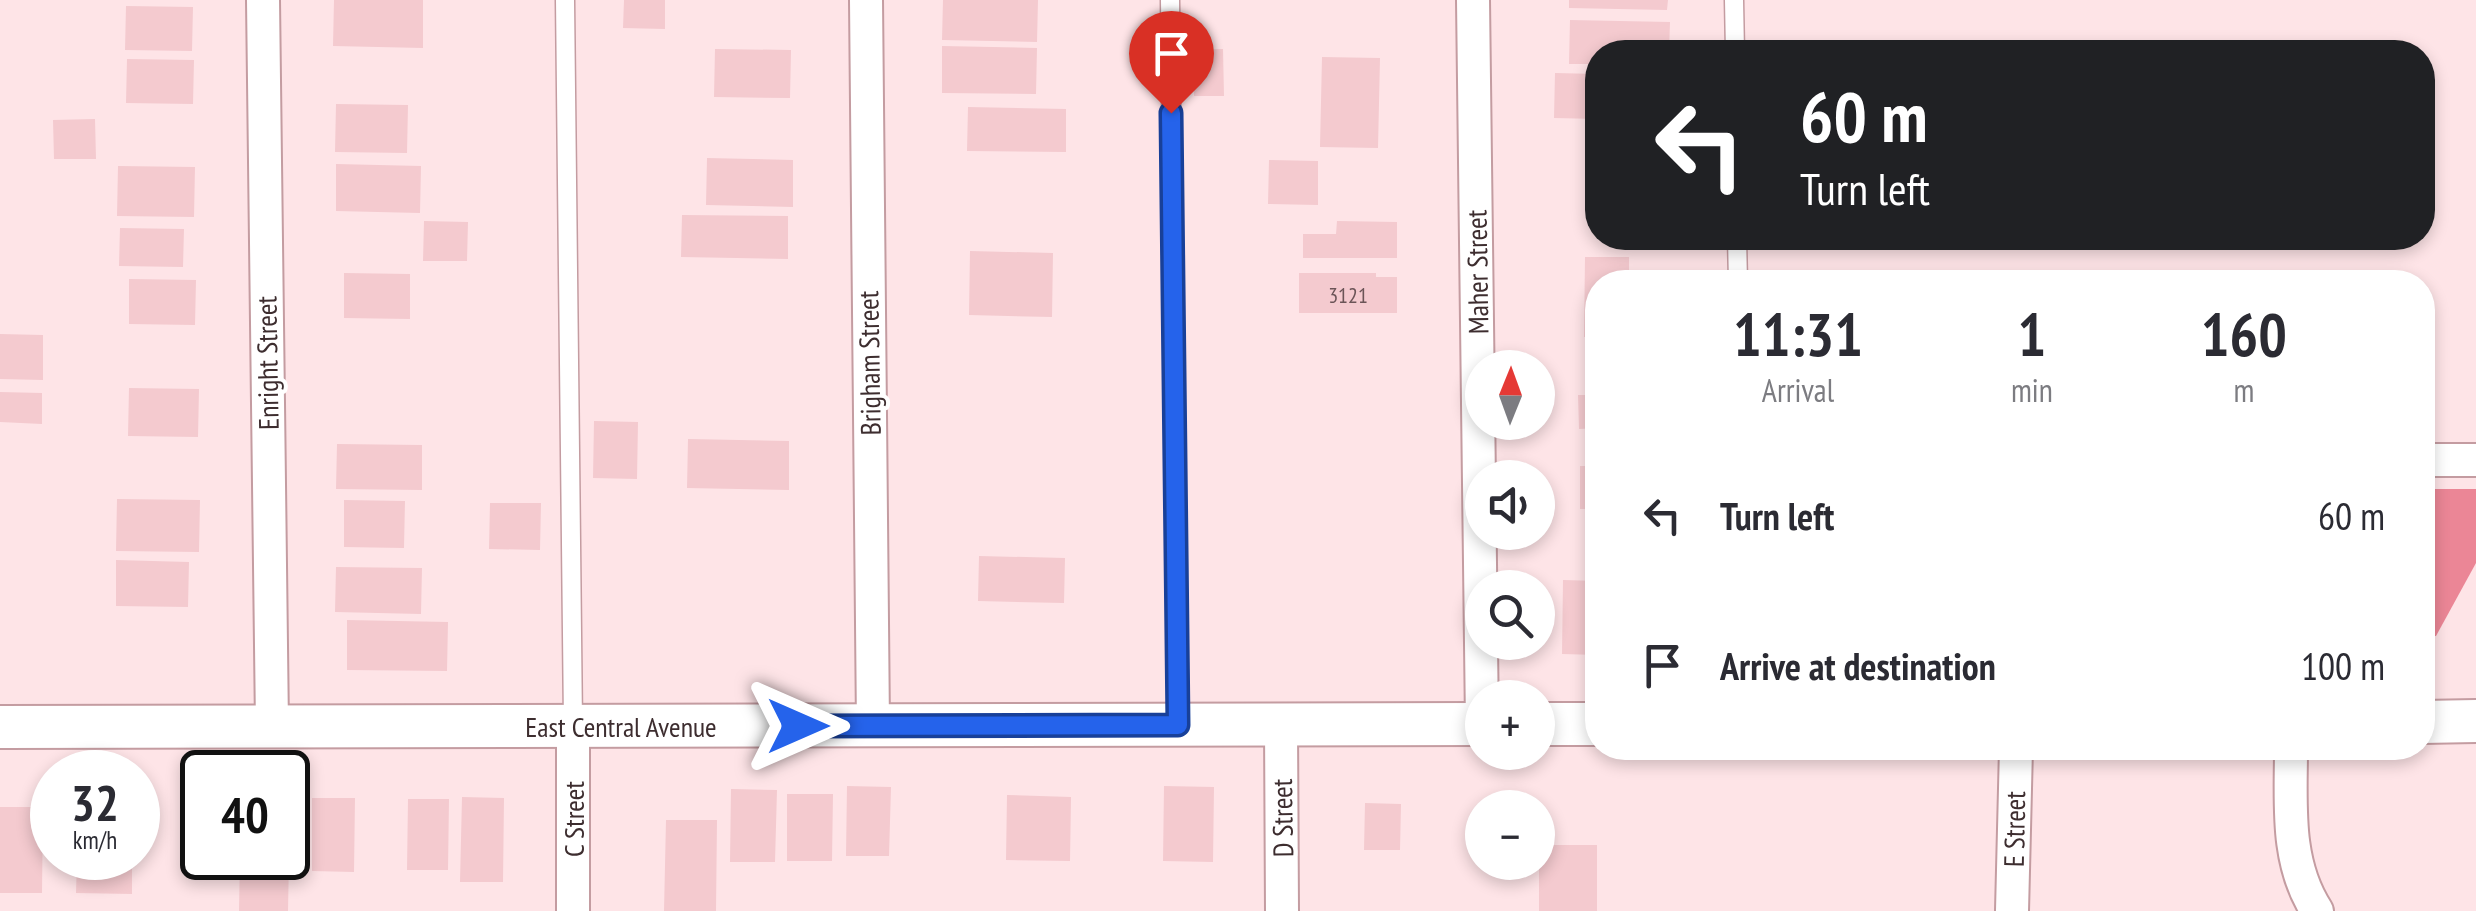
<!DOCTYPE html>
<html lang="en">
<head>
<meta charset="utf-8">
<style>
	body { margin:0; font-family:"PT Sans Narrow",sans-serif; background:#f2f2f3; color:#2b2b33; height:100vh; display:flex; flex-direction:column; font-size:38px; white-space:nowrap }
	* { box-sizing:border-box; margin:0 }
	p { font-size:32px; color:#7c7c81 }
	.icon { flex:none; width:55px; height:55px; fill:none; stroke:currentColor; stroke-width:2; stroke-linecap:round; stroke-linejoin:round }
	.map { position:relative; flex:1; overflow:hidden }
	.sheet { position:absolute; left:1585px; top:270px; width:850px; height:490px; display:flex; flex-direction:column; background:#fff; border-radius:40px; box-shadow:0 5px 15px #0003 }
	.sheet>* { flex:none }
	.guide { position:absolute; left:1585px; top:40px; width:850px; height:210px; border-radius:40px; box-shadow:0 5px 15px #0003; background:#202124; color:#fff; overflow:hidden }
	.needle { width:65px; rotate:1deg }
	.tools { position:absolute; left:1465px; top:350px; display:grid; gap:20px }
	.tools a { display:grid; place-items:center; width:90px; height:90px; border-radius:50%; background:#fff; box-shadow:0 5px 15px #0003; font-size:50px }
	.speed { position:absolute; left:30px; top:750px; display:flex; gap:20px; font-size:50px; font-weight:700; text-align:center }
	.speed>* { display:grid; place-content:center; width:130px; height:130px; border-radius:50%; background:#fff; box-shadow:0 5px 15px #0003; line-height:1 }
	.speed small { font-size:25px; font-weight:400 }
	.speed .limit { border:5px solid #111; border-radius:15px; background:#fff; color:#111 }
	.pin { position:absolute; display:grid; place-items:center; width:85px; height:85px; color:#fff; margin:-102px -42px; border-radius:50% 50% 50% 0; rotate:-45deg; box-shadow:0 0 10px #0007 }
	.pin .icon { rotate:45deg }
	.me { position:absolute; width:110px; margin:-55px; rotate:90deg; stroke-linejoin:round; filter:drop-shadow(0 0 8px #0008) }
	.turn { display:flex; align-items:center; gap:35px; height:210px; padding:0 50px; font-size:45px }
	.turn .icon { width:130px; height:130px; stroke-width:2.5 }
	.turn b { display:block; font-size:70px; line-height:85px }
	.eta { display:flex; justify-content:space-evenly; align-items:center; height:170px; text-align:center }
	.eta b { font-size:60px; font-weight:700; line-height:70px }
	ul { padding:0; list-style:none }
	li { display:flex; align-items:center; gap:30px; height:150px; padding:0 50px }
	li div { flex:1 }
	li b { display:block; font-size:38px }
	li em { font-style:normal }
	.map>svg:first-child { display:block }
	.forest { fill:#eb8696 }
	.building { fill:#f4cacf }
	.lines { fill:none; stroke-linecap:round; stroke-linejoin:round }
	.service-casing { stroke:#c49ca1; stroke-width:21 }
	.minor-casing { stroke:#c49ca1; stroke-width:36 }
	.tertiary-casing { stroke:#c49ca1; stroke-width:46 }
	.service { stroke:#fff; stroke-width:18 }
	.minor { stroke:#fff; stroke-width:32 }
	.tertiary { stroke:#fff; stroke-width:42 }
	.route-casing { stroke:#184099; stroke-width:25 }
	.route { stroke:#2563eb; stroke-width:18 }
	.labels { text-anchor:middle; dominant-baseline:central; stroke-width:8; stroke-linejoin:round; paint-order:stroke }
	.number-label { font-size:22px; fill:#6b5457 }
	.street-label { font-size:28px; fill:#3d2d2f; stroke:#fff }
</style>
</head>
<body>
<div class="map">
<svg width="2476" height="911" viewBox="0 0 2476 911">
	<rect width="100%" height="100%" fill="#fee4e7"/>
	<!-- forest -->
	<path class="forest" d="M2423,489h53v74l-40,73 -13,1z"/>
	<!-- building -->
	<path class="building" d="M334,0h89v48l-90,-2z
		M624,0h41v29l-42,-1z
		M943,0h95l-1,42 -95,-2z
		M1569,0h99l-1,10 -98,-2z
		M126,6l67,1 -1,44 -67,-1z
		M1570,20l100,2 -1,30h-71v12h-29z
		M942,46l95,2 -1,46 -94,-1z
		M715,49l76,1 -1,48 -76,-1z
		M1223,49l1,47h-30l-1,-46z
		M1322,57l58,1 -2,90 -58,-1z
		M127,59l67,1 -1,44 -67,-1z
		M1555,73l43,1v45l-44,-1z
		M336,104l72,1 -1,48 -72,-1z
		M968,107l98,2v43l-99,-1z
		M95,119l1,40h-42l-1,-39z
		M707,158l86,2v47l-87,-2z
		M1269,160l49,1v44l-50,-1z
		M336,164l85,2 -1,47 -84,-2z
		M118,166l77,1 -1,50 -77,-1z
		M682,215l106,1v43l-107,-2z
		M424,221l44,1 -1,39h-44z
		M1337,221l60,1v36h-94v-24h33z
		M120,228l64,1 -1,38 -64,-1z
		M970,251l83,2 -1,64 -83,-2z
		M1585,257h44v25h-31v55h-14z
		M344,273l66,1v45l-66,-1z
		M1299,273h77v4h21v36h-98z
		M129,279l67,1 -1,45 -66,-1z
		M0,334l43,1v45l-43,-1z
		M129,388l70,1 -1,48 -70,-1z
		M0,392l42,1v31l-42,-2z
		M1578,395h20v33l-19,1z
		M594,421l44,1 -1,57 -44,-1z
		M688,439l101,2v49l-102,-2z
		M337,444l85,1v45l-86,-1z
		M1580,466h18v43h-18z
		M117,499l83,1 -1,52 -83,-1z
		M344,500l61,1 -1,47 -60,-1z
		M490,503h51l-1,47 -51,-1z
		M979,556l86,2 -1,45 -86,-2z
		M116,560l73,2 -1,45 -72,-1z
		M336,567l86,1 -1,46 -86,-2z
		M1563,580l35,1v74l-36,-1z
		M347,620l101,2 -1,49 -100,-1z
		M847,786l44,1 -2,69h-43z
		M1164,786l50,1 -1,75 -50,-1z
		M731,789l46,1 -2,72h-45z
		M787,794h46l-1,67h-45z
		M1007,795l64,2 -1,64 -64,-1z
		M462,797l42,1 -1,84h-43z
		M312,798h43l-1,74 -42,-1z
		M408,799h41l-1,71h-41z
		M1365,803l36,1 -1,46h-36z
		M0,807h43l-1,86h-42z
		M666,820h51l-1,91h-52z
		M1542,845h55v66h-58v-50h3z
		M77,858h55v36l-56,-1z
		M240,858h49l-1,53h-49z"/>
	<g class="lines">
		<!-- service casing -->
		<g class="service-casing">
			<path id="service" d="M565,0l8,724
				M1170,0l8,724
				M1734,0l1,52
				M1737,238l1,44"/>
		</g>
		<!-- minor casing -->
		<g class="minor-casing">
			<path id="minor" d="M263,0l9,726
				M866,0l7,726
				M1473,0l9,724
				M2422,460h54
				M1281,725l1,186
				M573,726v185
				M2291,748c0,55 -6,114 26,163
				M2012,911l4,-163"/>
		</g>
		<!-- tertiary casing -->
		<g class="tertiary-casing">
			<path id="tertiary" d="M2422,722l54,-1
				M1538,724h60
				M0,727l1482,-3"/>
		</g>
		<!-- service -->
		<use href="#service" class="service"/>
		<!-- minor -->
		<use href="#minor" class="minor"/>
		<!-- tertiary -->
		<use href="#tertiary" class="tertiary"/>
	</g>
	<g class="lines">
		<!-- route casing -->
		<g class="route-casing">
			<path id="route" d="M798,726l380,-1 -7,-612"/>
		</g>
		<!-- route -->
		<use href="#route" class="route"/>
	</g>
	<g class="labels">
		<!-- number labels -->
		<g class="number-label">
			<text x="1348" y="295">3121</text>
		</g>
		<!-- street labels -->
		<g class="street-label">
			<text transform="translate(1477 272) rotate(-91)">Maher Street</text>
			<text transform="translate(267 363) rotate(-91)">Enright Street</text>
			<text transform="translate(869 363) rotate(-91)">Brigham Street</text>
			<text x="621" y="726">East Central Avenue</text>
			<text transform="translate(1282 818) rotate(-91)">D Street</text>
			<text transform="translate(573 819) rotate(-90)">C Street</text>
			<text transform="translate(2014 829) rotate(-89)">E Street</text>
		</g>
	</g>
</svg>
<div class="tools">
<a><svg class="needle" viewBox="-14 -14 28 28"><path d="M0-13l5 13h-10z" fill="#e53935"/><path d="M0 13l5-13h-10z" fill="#7c7c81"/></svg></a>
<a><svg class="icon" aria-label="sound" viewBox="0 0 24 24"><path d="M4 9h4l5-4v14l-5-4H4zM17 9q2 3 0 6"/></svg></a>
<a><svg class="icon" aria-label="search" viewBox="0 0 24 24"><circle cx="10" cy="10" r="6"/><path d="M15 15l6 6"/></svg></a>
<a>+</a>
<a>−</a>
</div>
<div class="speed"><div>32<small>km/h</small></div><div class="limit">40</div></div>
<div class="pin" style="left:1171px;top:113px;background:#d93025"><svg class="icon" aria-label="arrive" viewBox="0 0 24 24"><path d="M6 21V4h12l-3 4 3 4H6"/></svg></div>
<svg class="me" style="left:798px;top:726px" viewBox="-20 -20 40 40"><path d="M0-17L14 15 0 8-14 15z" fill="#2563eb" stroke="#fff" stroke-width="4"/></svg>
<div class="guide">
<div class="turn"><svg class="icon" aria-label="left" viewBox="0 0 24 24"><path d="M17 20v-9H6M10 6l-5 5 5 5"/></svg><div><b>60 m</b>Turn left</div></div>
</div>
<section class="sheet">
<div class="eta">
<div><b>11:31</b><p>Arrival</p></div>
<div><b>1</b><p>min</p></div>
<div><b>160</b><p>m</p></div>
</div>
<ul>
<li><svg class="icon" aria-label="left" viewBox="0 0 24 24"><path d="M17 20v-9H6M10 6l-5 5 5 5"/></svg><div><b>Turn left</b></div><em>60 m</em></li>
<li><svg class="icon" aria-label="arrive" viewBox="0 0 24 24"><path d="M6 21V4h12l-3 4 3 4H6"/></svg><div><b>Arrive at destination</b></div><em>100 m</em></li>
</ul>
</section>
</div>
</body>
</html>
